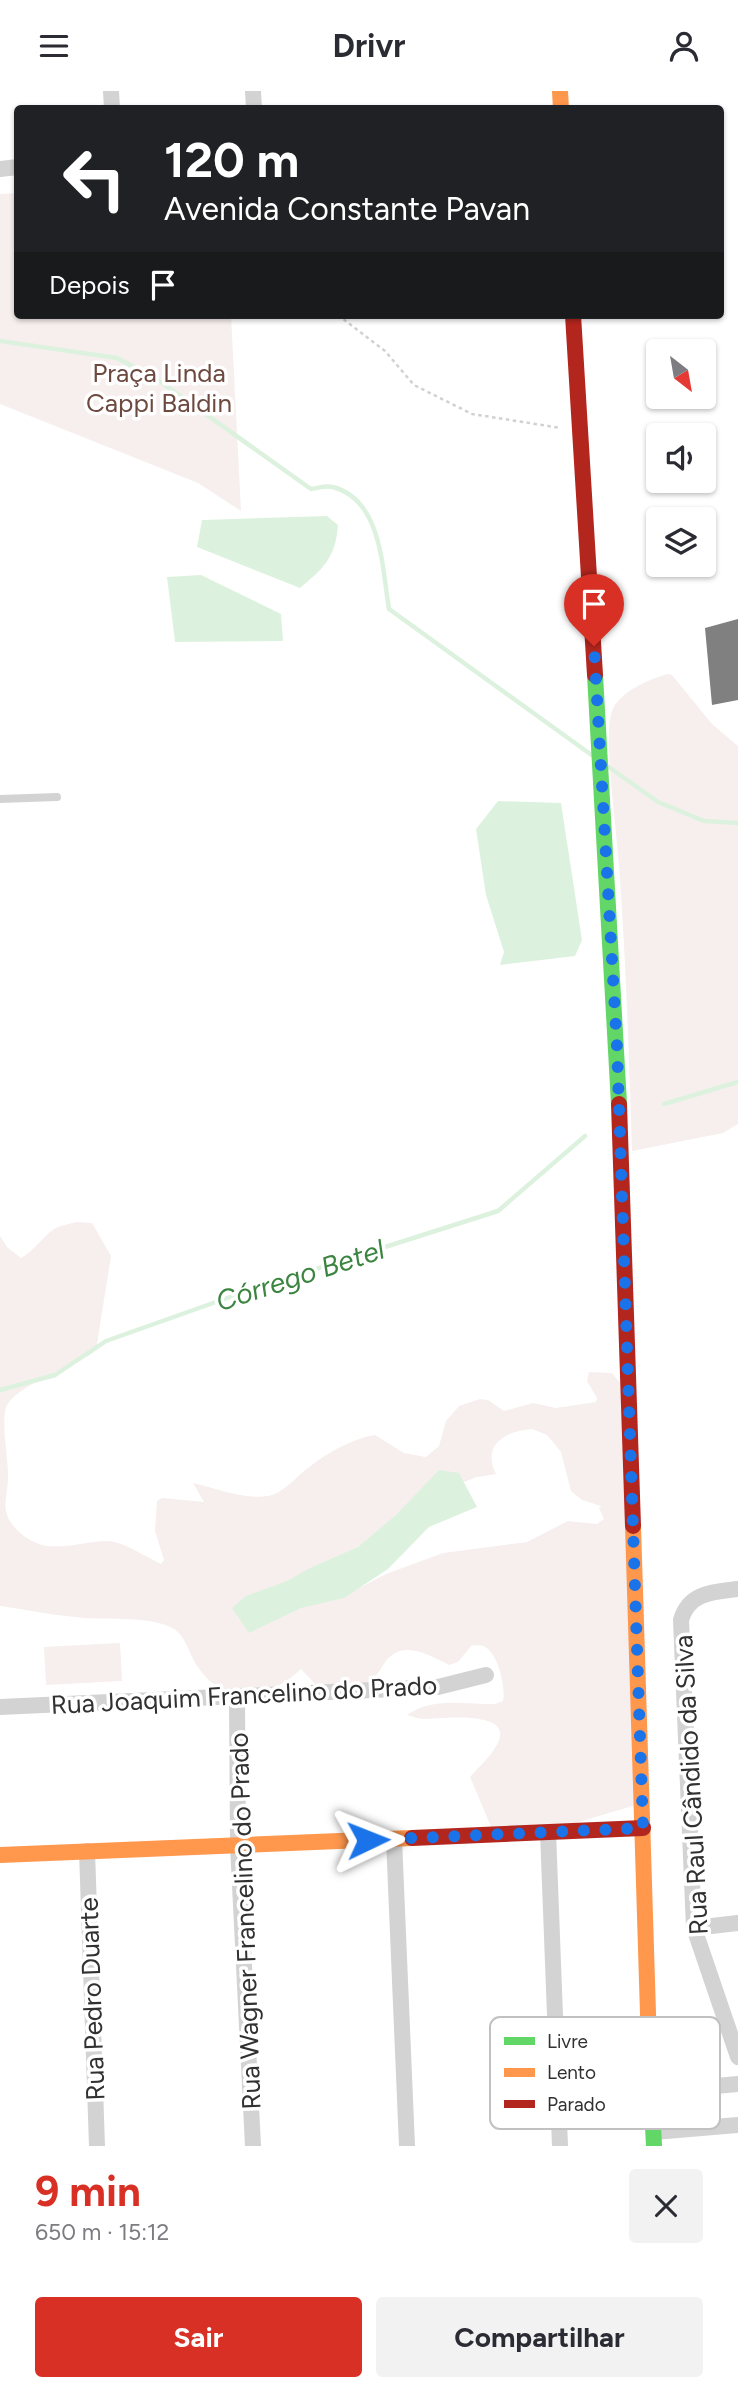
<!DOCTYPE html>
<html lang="pt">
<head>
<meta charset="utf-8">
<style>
	body { margin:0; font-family:Figtree,sans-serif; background:#f2f2f3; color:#2b2b33; height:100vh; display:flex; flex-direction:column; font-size:26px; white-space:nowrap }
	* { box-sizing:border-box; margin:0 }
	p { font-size:23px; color:#7c7c81 }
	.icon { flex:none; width:38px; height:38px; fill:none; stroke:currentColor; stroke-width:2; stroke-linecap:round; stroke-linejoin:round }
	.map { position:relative; height:2055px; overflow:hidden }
	.side { display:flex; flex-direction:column; background:#fff; flex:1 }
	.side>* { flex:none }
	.guide { position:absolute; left:14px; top:14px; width:710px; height:214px; border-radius:7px; box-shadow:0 2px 5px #0004; background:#202124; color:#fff; overflow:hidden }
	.needle { width:46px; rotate:149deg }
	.fabs { position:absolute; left:646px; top:248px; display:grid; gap:14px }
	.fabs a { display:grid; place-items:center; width:70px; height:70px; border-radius:7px; background:#fff; box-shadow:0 2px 5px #0004; font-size:35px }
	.pin { position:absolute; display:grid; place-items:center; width:60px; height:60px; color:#fff; margin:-72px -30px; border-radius:50% 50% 50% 0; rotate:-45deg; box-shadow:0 0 7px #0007 }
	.pin .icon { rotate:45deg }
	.me { position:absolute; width:77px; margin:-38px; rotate:88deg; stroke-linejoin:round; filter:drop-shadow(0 0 5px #0008) }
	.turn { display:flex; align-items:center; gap:24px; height:147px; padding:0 35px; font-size:32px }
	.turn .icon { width:91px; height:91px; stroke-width:2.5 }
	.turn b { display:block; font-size:49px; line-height:60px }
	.then { display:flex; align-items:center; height:66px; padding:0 35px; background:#0003; gap:14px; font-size:26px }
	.round { display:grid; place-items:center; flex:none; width:74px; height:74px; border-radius:7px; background:#f2f2f3 }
	.overview { display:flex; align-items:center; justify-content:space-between; height:119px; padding:0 35px }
	h1 { font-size:42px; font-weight:700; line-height:52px; color:#d93025 }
	.primary-button { display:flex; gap:14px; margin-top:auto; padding:14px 35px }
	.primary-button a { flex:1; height:80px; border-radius:7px; background:#d93025; color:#fff; font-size:28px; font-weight:700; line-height:80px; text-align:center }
	.primary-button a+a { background:#f2f2f3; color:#2b2b33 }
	header { display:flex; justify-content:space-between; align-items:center; height:91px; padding:0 35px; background:#fff; font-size:32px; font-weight:700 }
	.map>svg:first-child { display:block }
	.green { fill:#f6efee; fill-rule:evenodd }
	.water { fill:#ddf2de }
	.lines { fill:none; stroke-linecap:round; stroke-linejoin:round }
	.stream { stroke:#ddf2de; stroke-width:4.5 }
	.building { fill:#808080 }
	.path { stroke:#d1d1d1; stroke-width:2.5; stroke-dasharray:3.5 3.5; stroke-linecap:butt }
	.lane { stroke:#d3d3d3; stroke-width:8 }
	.street { stroke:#d3d3d3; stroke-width:16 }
	.fast { stroke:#63d668; stroke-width:16 }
	.slow { stroke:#ff974d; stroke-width:16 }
	.jam { stroke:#b3261e; stroke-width:16 }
	.route { stroke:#1a73e8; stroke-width:12; stroke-dasharray:0 21.6 }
	.labels { text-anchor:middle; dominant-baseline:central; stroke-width:7; stroke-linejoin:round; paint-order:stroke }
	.park-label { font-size:26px; fill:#6d493f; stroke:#fff }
	.street-label { font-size:26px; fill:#313131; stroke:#fff }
	.water-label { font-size:28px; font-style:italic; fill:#3b8541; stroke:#fff }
	.key { fill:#fff; stroke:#c1c1c1; stroke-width:2 }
	.key-label { font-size:19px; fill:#313131 }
</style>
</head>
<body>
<header><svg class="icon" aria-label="menu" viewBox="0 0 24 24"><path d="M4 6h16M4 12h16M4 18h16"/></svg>Drivr<svg class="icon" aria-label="person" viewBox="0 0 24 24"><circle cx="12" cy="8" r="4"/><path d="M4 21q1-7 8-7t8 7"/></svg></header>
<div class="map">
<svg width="738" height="2055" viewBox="0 0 738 2055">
	<rect width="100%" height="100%" fill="#fff"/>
	<!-- green -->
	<path class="green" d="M17,102l1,122h213l10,196 -43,-28 -198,-79v-210z
		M668,583l4,1 40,49 26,22v378l-15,9 -91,18c-3,-95 -6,-191 -13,-286 -2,-32 -16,-129 -7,-154 8,-20 38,-32 56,-37z
		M76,1131l16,1 19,33 -14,88 5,2c-24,21 -80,35 -95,59 -7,15 2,56 1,74 0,10 -4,22 -2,32 3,15 19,28 33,33 21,7 46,-3 69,-3 16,1 38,16 53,23l3,-4 -9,-29 2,-30 5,-3 42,4 -11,-19c22,5 52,17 75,13 17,-3 30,-22 44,-31 17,-13 42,-27 63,-30l29,18 22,4 13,-11 7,-25 13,-15 21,-7 8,1 16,11 29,-8 23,5 40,-6 1,-4 -10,-17 2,-9 23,1 9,11 15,421 -61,18 -80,13 -25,-59c8,-9 18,-18 25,-29 27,-40 -57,-29 -72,-29 -6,0 -10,-3 -16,-4 24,-18 59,-11 88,-11l8,-3c3,-13 -5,-50 -20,-55 -3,-1 -7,0 -11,-1l-14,17 -9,3c-20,-10 -46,-26 -63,-4 -5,7 -10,17 -17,21 -16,11 -34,6 -52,4l-16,-17c-34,31 -74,40 -104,-3 -9,-14 -11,-32 -27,-39 -24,-11 -58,-7 -85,-9 -28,-2 -57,-8 -85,-12v-370l7,11 14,11c12,-7 19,-17 29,-26 8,-7 17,-7 26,-10zM532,1338l15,6 14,17 10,39 11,9 19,6 -2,2 5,11 -7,5 -29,-3 -41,21 -84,11 -57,21 -50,26 -65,-2 120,-71 25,-27 61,-23 19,-3c-15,-30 10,-43 36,-45z
		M120,1552l2,38 -76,4 -2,-38z"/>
	<!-- water -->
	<path class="water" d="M327,425l11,9c-2,32 -15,44 -38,63l-103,-41 5,-27z
		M201,484l80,39 2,27 -108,1 -8,-65z
		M498,710l63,2 21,137 -7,16 -75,9 4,-13 -18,-57 -10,-66z
		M439,1379l20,3 18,34 -48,20 -41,42 -44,29 -43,10 -52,25 -17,-25 14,-12 41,-15 23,-13 48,-21 38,-32z"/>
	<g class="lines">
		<!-- stream -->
		<path class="stream" d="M0,250l117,17 38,20 156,111c7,-1 16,-4 22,-2 49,13 49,81 56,122l204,147
			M606,674l52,37 46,19 34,2
			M664,1013l74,-22
			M0,1299l55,-15 51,-34 141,-50 251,-80 87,-75"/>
	</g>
	<!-- building -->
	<path class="building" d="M738,528v81l-26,5 -7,-77z"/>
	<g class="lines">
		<!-- path -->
		<path class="path" d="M338,224l47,36 29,34 58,29 89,14"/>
		<!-- lane -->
		<path class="lane" d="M0,708l57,-2"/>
		<!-- street -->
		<path class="street" d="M111,0l1,18
			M253,0l1,18
			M0,78l18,-2
			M738,1498c-24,3 -49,3 -57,31l13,308 44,129
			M237,1605l1,149 15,301
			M0,1616l438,-20 48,-12
			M548,1741l12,314
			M394,1748l13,307
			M87,1760l10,295
			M694,1837l44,-5
			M651,2001l87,-8
			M654,2041l84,-7"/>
		<!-- fast -->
		<path class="fast" d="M595,584l24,429
			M649,1955l5,100"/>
		<!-- slow -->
		<path class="slow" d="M560,0l1,18
			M633,1435l16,520
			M0,1764l412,-17"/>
		<!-- jam -->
		<path class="jam" d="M573,224l22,360
			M619,1013l14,422
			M412,1747l231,-10"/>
	</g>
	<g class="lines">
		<!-- route -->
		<path class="route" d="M368,1749l275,-12 -26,-781 -23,-401"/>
	</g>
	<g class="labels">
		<!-- park labels -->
		<g class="park-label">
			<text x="159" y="282">Praça Linda<tspan x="159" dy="30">Cappi Baldin</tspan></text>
		</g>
		<!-- street labels -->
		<g class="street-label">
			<text transform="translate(244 1604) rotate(-3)">Rua Joaquim Francelino do Prado</text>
			<text transform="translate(691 1694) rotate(-93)">Rua Raul Cândido da Silva</text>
			<text transform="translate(245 1830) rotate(-92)">Rua Wagner Francelino do Prado</text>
			<text transform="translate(92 1908) rotate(-92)">Rua Pedro Duarte</text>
		</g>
		<!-- water labels -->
		<g class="water-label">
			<text transform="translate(300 1184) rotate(-18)">Córrego Betel</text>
		</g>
	</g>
	<!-- legend -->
	<rect x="490" y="1926" width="230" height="112" rx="10" class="key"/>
	<rect x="504" y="1946" width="31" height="8" fill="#63d668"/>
	<rect x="504" y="1977" width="31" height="9" fill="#ff974d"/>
	<rect x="504" y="2009" width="31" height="8" fill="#b3261e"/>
	<g class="key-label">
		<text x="547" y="1957">Livre</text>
		<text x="547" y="1988">Lento</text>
		<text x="547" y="2020">Parado</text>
	</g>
</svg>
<div class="fabs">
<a><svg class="needle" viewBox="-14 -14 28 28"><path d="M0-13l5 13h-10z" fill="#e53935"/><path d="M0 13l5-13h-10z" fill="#7c7c81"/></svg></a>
<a><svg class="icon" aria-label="sound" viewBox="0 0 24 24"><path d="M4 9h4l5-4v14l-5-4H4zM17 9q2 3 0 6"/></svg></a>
<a><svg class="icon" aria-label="layers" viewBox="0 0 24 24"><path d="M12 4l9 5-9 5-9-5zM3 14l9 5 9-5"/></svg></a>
</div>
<div class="pin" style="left:594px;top:555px;background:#d93025"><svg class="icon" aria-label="arrive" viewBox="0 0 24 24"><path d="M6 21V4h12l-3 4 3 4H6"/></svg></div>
<svg class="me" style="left:368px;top:1749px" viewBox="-20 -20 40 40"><path d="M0-17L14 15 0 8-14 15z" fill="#1a73e8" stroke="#fff" stroke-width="4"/></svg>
<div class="guide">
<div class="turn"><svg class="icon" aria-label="left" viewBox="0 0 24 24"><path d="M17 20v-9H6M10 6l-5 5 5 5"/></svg><div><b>120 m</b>Avenida Constante Pavan</div></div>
<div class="then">Depois<svg class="icon" aria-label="arrive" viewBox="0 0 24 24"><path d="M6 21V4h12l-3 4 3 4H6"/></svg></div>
</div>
</div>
<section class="side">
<div class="overview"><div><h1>9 min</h1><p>650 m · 15:12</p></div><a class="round"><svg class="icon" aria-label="close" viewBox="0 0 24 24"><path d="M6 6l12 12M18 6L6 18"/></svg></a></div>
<div class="primary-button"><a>Sair</a><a>Compartilhar</a></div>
</section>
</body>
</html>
